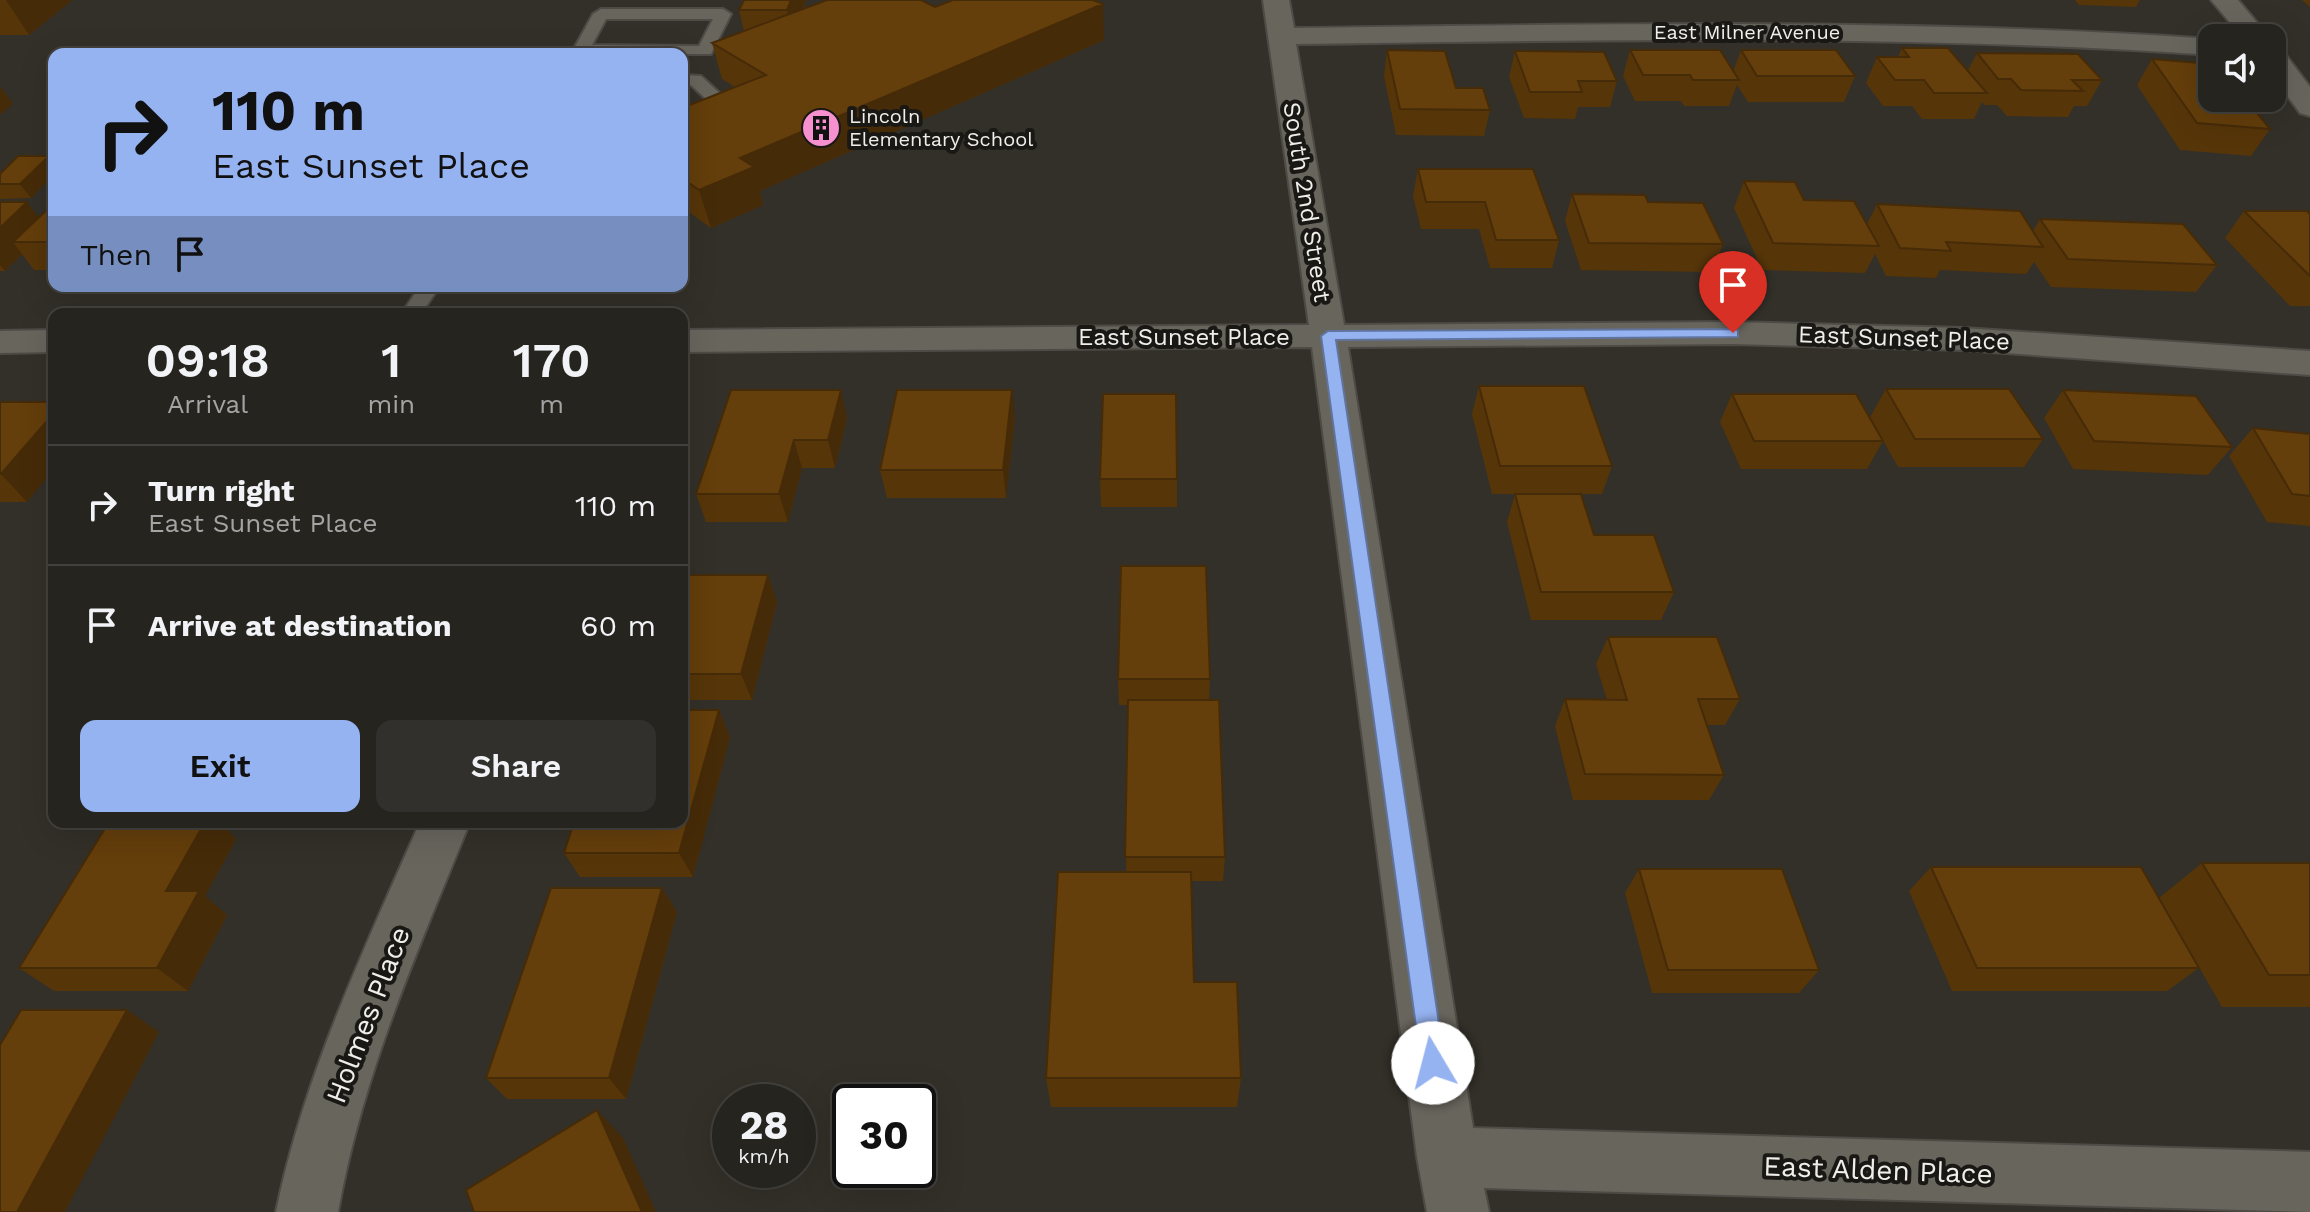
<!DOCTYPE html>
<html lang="en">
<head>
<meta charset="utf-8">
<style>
	body { margin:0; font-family:"Work Sans",sans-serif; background:#32302c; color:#f1f3f6; height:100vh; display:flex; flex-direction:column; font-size:30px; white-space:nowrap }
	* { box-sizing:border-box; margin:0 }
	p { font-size:26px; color:#a4a4a4 }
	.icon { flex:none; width:44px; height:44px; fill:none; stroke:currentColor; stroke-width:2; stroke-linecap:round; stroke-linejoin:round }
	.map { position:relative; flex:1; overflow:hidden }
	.sheet { position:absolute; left:48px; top:308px; width:640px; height:520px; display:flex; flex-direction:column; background:#26241f; border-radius:16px; box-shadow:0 8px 32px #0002,0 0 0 2px #42413d }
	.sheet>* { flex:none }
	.banner { position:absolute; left:48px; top:48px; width:640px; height:244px; border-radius:16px; box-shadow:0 8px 32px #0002,0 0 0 2px #42413d; background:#95b2f1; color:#111; overflow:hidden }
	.buttons { position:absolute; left:2198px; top:24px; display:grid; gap:16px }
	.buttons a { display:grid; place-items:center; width:88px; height:88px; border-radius:16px; background:#26241f; box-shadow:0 8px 32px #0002,0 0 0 2px #42413d; font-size:40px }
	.speed { position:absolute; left:712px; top:1084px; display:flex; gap:16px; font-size:40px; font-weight:700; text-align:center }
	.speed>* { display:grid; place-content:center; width:104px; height:104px; border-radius:50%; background:#26241f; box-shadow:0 8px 32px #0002,0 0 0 2px #42413d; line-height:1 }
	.speed small { font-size:20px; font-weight:400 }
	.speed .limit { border:4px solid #111; border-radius:12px; background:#fff; color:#111 }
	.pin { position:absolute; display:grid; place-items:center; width:68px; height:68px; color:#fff; margin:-82px -34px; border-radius:50% 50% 50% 0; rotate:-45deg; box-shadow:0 0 8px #0007 }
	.pin .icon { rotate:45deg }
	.me { position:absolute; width:88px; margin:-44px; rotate:352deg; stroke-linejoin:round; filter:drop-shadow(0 0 6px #0008) }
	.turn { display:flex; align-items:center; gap:28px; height:168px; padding:0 32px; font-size:36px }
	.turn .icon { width:104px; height:104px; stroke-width:2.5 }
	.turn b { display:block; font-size:56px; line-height:68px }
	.then { display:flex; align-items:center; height:76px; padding:0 32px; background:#0003; gap:16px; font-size:30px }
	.eta { display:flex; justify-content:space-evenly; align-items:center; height:136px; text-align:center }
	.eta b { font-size:48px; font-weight:600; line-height:56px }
	.action { display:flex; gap:16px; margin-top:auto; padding:16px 32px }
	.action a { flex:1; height:92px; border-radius:16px; background:#95b2f1; color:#111; font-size:32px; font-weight:600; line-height:92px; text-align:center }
	.action a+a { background:#32302c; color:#f1f3f6 }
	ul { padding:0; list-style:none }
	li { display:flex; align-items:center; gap:24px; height:120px; padding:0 32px; border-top:2px solid #42413d }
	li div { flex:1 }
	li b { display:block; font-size:30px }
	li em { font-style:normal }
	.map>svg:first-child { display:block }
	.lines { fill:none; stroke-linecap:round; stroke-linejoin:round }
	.service-casing { stroke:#4e4b46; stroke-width:4 }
	.minor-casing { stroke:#4e4b46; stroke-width:4 }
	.service { fill:#68655d; fill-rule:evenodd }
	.minor { fill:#68655d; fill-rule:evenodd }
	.wall { fill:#563509 }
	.shaded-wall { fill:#462b08 }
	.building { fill:#643e0b; stroke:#462b08; stroke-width:2 }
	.route { fill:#95b2f1; stroke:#61749d; stroke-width:2 }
	.labels { text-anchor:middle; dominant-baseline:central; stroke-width:8; stroke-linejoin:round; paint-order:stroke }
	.far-street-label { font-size:20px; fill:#f0eee9; stroke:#1a1815 }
	.far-poi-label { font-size:20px; fill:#f0eee9; stroke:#1a1815; text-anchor:start }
	.street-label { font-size:24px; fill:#f0eee9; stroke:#1a1815 }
	.near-street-label { font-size:28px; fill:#f0eee9; stroke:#1a1815 }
</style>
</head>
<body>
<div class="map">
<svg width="2310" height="1212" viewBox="0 0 2310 1212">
	<rect width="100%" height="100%" fill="#333029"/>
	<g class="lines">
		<!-- service casing -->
		<g class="service-casing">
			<path id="service" d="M601,9h122l8,5 -20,40h-140l22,-40zM606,19h107l-14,27 -107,-1z
				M682,75l19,1 27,25 -46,20v-11l25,-10 -16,-15h-9z
				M420,286h20l-19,28h-20z"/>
		</g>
		<!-- minor casing -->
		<g class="minor-casing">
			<path id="minor" d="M1263,0h26l5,28c306,-4 612,-10 918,11v16c-305,-21 -610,-15 -916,-11l48,281 389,-3 231,6 346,23v24l-346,-25 -231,-6 -385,3 125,781 837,24v60l-826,-24 5,24h-62l-10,-55 -105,-810 -630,5v-22l627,-5z
				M2211,0h27l32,38h-27z
				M2272,48l10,2 28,37v29l-10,-3 -28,-38z
				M54,330v22l-54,1v-22z
				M420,822h50c-52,128 -108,253 -132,390h-62c28,-137 88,-262 144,-390z"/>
		</g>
		<!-- service -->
		<use href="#service" class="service"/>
		<!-- minor -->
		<use href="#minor" class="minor"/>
	</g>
	<!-- wall -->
	<path class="wall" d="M0,0h72l-43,35h-29z
		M744,0h62l-3,9 132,-2 169,33 -344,151 3,14 -52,23 -29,-21v-99l53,-21 -13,-8 -10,-36 32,-12 -5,-21z
		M2075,0h65l-4,7 -57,-2z
		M2302,0h8v7z
		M1902,48l66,22 9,-17 125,27 -15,26h-13l-6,11 -61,-1 -10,-11h-12l-3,-3 -8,17h-52l-10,-13h-29l-17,-23 11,-26h21z
		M1387,50l69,38 34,22 -6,26 -88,-1 -12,-59z
		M1630,50l103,22 8,-22 114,26 -11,26h-96l-11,-17 -8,21h-45l-3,-5h-46l-12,-25z
		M1515,51l102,30 -7,26h-32l-3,12 -51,-1 -15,-41z
		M2152,59l118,70 -19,27 -71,-6 -43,-65z
		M49,156l5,7v11l-23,24 -31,1v-25z
		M1418,169l141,71 -7,28h-62l-11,-39h-58l-8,-33z
		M1744,181l60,19 63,24 10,-20 156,27 7,-12 177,46 -21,27 -145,-5 -17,-25 -8,12 -86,-4 -4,8 -50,-2 -11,-22 -10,19 -103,-3 -28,-62z
		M1572,194l76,8 75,42 -11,28 -131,-2 -16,-49z
		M0,202l39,16 15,-15v67h-20l-12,-16 -17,17h-5z
		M2244,211l66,3v92h-20l-65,-68z
		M1479,386l133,80 -10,28h-21l13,41 80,57 -13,28h-130l-24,-98 8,-28h-23l-20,-80z
		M1886,389l157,50 -19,28h-126l-28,-50z
		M731,390l116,28 -12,50h-33l-14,54h-82l-10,-28z
		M2063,390l169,57 -24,28 -135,-6 -29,-51z
		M1732,394l151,47 -16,28h-126l-21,-47z
		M0,402l27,100h-27z
		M1015,418l-9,80h-119l-7,-28z
		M2253,428l57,6v92l-43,-4 -38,-66z
		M1100,479h77v28h-76z
		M682,575h86l9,27 -25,98h-70z
		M1608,637l132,62 -15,26h-18l17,50 -15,25h-136l-18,-74 10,-27 42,1 -11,-36z
		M1118,679h92l-1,21 16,157 -2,24h-32l3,101 47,96 -4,29h-186l-5,-29 80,-206 2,-167h-9z
		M719,710l11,27 -37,140h-113l-16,-24z
		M109,822h110l17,17 -31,57 22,19 -39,76h-134l-35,-23z
		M2202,863h108v144h-88l-63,-109z
		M1931,867l268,101 -32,23h-215l-43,-100z
		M1639,869l180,101 -20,23h-147l-27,-100z
		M662,888l15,24 -51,187h-119l-21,-21z"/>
	<!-- shaded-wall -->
	<path class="shaded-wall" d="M6,0h66l-43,35z
		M791,0h15l-14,36 -5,-26z
		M1103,4l1,36 -344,151 3,14 -52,23 -12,-38 41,-32z
		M0,86l13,18 -13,11z
		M49,156l5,7v11l-23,24 -11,-14z
		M27,202l20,27 -34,13 9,12 -17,17 -5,-6v-37z
		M841,390l6,28 -12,50 -7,-28z
		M1012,390l3,28 -9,80 -3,-28z
		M54,413v56l-27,33 -26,-28z
		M794,440l8,28 -14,54 -9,-28z
		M768,575l9,27 -25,98 -11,-26z
		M719,710l11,27 -37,140 -14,-24z
		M205,822h14l17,17 -31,57 22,19 -39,76 -31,-23 9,-77z
		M662,888l15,24 -51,187 -17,-21z
		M127,1010l32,22 -94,180h-48z
		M597,1110l26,28 33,74h-14z"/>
	<!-- building -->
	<path class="building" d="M744,0h47l-4,10h-48z
		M827,0h94l14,7 18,-7h140l10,4 -363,154 14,9 -55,23 -17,-12v-70l84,-33 -54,-32z
		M1902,48h46l39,45h-53l-10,-13h-29l-18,-23h32z
		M1387,50l58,1 11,37h27l7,22 -90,-1z
		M1630,50h90l19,30h-46l-3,-5h-47z
		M1741,50h95l19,26h-98z
		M1515,51l89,1 13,29h-39l4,11h-52z
		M1977,53l101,1 24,26h-30l11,11 -62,-1 -10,-11h-13z
		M2152,59l60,5v34h33l25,31 -73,-6z
		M18,156h31l-29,28h-20v-10z
		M1418,169h115l26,71h-63l-11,-38h-59z
		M1744,181l51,1 9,18 50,1 25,45 -106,-3z
		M1572,194l73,1 3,7 55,1 20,41 -134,-1z
		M0,202h27l-27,26z
		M54,203v39h-41z
		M1877,204l143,7 23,36 -97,-5 5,9 -51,-3z
		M2244,211h63l3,3v62z
		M2040,219l143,5 34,41 -149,-6z
		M1479,386h105l28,80h-112z
		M1886,389h123l34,50h-128z
		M731,390h110l-13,50h-34l-15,54h-83z
		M897,390h115l-9,80h-123z
		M2063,390l133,6 36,51 -138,-6z
		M1103,394h73l1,85h-77z
		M1732,394h124l27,47h-129z
		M0,402h54v11l-53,61h-1z
		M2253,428l57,6v62l-18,-2z
		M1515,494h66l13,41h60l20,57h-133z
		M1121,566h85l4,113h-92z
		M682,575h86l-27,99h-59z
		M1608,637h109l23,62h-42l26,76 -139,-1 -20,-75 62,1z
		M1128,700h91l6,157h-100z
		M682,710h37l-40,143h-115l10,-31h108z
		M109,822h96l-39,69h33l-42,77h-138z
		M2202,863h108v112h-41z
		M1931,867h210l58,101h-222z
		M1639,869h143l37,101h-151z
		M1058,872h133l3,110h43l4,96h-195z
		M551,888h111l-53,190h-123z
		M21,1010h106l-110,202h-17v-167z
		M597,1110l45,102h-168l-8,-22z"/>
	<!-- route -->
	<path class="route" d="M1733,329l5,1v7l-402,3 109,723 -3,8 -9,4 -8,-4 -4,-8 -100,-727 7,-5z"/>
	<!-- icons -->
	<defs>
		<g id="building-disc" transform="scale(2)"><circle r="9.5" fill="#f790ce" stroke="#1a1815"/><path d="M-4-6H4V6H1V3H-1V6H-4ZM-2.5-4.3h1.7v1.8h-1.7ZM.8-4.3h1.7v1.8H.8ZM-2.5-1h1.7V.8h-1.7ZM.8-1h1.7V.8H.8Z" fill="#111"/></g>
	</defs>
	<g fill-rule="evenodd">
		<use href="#building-disc" x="821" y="128"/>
	</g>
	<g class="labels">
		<!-- far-street labels -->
		<g class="far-street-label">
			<text x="1747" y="32">East Milner Avenue</text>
		</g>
		<!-- far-poi labels -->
		<g class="far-poi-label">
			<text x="849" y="116">Lincoln<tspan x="849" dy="23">Elementary School</tspan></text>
		</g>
		<!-- street labels -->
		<g class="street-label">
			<text transform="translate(1307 202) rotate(81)">South 2nd Street</text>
			<text x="1184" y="337">East Sunset Place</text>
			<text transform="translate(1904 338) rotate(2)">East Sunset Place</text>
		</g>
		<!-- near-street labels -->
		<g class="near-street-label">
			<text transform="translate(368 1015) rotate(-69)">Holmes Place</text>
			<text transform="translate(1878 1170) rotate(2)">East Alden Place</text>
		</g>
	</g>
</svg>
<div class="buttons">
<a><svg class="icon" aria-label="sound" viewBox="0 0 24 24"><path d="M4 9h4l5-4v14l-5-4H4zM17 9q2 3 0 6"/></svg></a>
</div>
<div class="speed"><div>28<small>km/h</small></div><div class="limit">30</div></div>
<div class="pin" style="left:1733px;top:333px;background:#d93025"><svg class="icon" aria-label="arrive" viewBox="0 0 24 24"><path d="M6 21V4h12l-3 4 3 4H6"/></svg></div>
<svg class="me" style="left:1433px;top:1063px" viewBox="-20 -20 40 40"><circle r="19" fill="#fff"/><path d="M0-13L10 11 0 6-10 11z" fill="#95b2f1"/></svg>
<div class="banner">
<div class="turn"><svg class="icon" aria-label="right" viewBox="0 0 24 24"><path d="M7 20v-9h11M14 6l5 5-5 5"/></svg><div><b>110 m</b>East Sunset Place</div></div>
<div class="then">Then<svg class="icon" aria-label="arrive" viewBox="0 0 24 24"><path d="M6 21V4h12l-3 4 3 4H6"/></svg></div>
</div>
<section class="sheet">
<div class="eta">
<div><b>09:18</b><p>Arrival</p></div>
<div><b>1</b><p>min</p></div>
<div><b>170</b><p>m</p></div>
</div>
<ul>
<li><svg class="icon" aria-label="right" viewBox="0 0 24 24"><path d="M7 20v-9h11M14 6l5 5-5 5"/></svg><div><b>Turn right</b><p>East Sunset Place</p></div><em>110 m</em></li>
<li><svg class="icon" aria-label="arrive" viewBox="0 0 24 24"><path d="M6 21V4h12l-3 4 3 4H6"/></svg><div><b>Arrive at destination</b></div><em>60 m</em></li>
</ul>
<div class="action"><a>Exit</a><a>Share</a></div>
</section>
</div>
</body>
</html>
